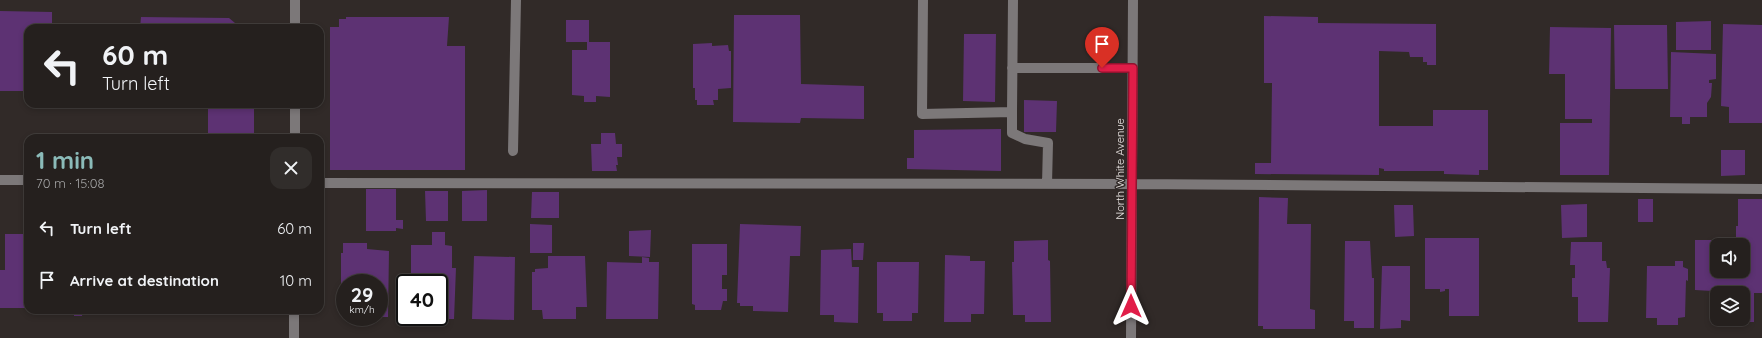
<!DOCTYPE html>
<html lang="en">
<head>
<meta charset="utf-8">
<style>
	body { margin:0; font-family:Quicksand,sans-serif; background:#312d2b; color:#f1f3f6; height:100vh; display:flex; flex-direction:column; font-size:15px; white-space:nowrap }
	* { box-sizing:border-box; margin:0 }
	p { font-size:13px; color:#a3a3a4 }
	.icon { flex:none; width:22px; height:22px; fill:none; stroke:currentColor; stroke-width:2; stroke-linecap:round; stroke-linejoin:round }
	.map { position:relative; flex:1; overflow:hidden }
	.details { position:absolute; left:24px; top:134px; width:300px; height:180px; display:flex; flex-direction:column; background:#25201e; border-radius:12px; box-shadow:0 2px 6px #0003,0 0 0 1px #423e3c }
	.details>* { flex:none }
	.top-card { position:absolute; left:24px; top:24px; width:300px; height:84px; border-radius:12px; box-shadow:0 2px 6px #0003,0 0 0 1px #423e3c; background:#25201e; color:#f1f3f6; overflow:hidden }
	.tools { position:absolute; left:1710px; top:238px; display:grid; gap:8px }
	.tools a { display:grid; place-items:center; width:40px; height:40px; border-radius:8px; background:#25201e; box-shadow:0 2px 6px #0003,0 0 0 1px #423e3c; font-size:20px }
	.speed { position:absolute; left:336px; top:274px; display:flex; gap:8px; font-size:20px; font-weight:700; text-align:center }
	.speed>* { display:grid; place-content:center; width:52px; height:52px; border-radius:50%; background:#25201e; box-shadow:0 2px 6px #0003,0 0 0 1px #423e3c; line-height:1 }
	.speed small { font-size:10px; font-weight:400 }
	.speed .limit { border:2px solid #111; border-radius:6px; background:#fff; color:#111 }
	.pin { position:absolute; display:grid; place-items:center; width:34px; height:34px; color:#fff; margin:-41px -17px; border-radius:50% 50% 50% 0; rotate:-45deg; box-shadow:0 0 4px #0007 }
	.pin .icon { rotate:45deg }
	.me { position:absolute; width:44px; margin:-22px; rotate:0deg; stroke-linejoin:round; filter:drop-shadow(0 0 3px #0008) }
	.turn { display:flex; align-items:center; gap:14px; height:84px; padding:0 12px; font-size:18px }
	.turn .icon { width:52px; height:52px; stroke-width:2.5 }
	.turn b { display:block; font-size:28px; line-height:34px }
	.round { display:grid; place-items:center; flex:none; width:42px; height:42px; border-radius:12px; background:#312d2b }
	.head { display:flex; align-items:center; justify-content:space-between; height:68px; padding:0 12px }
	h1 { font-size:24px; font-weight:800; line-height:30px; color:#8bbbb9 }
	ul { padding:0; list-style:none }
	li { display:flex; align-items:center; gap:12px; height:52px; padding:0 12px }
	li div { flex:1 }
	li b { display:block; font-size:15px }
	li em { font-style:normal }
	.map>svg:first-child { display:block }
	.building { fill:#5d3273; fill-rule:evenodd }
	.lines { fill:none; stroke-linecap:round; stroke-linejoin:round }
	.minor { stroke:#7c7879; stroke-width:10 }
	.route-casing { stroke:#92132f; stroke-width:10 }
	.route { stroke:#e11d48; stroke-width:7 }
	.labels { text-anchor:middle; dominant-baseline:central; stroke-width:3; stroke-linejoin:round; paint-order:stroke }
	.street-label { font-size:11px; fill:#ece7e5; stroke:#312a28 }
</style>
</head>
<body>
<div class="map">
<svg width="1762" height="338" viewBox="0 0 1762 338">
	<rect width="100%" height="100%" fill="#312a28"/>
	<!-- building -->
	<path class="building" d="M0,11l52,1v16h-24v63h-28z
		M734,15h66l1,69 63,2v33l-63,-1 -1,5 -67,-1z
		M1264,16l54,1v6l118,1v41h-9v-3h-4v-5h-13l-1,-5 -30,-1v75h54v-16h55v60h-9v5l-35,-1v-3h-60v-2l-5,-1v7l-124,-1v-11h16l1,-80h-8z
		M141,17l88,1 12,10h-101z
		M346,17h103l-2,29h18v124h-135v-143h9v-8h7z
		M566,20h23v22h21v55l-14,-1v6h-12v-6l-12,-1v-45h15v-8h-21z
		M1711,21v29h-35v-28z
		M1723,24l39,1v98h-33v-16l-8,-1z
		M1614,25h53l1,64h-53z
		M1550,27l61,1 -2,147h-49v-52h32v-4h-27v-45h-16z
		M964,34h32l-1,68 -32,-1z
		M712,43v3l16,-1 1,6h2v37l-13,1v11h-5l1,5h-17v-5h-2v-12h-2v-44z
		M1671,52l45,2v25l-7,1v3h3l-1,14 -4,6v14h-17v7h-8v-7h-12z
		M1024,100l33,1 -1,31h-32z
		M208,104h46v34h-46z
		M1001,129v42l-94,-2v-11h7v-28z
		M601,133h14l1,11h6v13h-5l1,8h-2l1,6h-25l-1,-27h10z
		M1721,150h24v25l-24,1z
		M366,189h30v31h7v9l-7,-1v3h-30z
		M487,190v31h-25v-30z
		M425,191h23v30h-22z
		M532,192h27v26h-28z
		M1259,197l29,1 -1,26h24l-1,85 5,1v19h-52v-3h-5z
		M1638,199h15v23h-15z
		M1738,199h24v94h-8v29h-42v-31l-17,-1v-50h41v-14h2zM1717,245h26v26h-26zM1717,293h26v26h-26z
		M1587,204v33l-25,1 -1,-33z
		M1394,205h19l1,31 -19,1z
		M530,224l22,1v28h-22z
		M740,224l61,2 -1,30h-10l-2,56 -35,-1v-5h-13v-3h-3z
		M651,230l-1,27 -21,-1v-25z
		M432,232h13v13l7,1v22h4l-2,51h-43v-2h28v-34h-28v-38h21z
		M5,234h23v74h-28v-38h5z
		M1425,238h54v78h-30v-27h-4v2l-5,1v-3h-15z
		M1048,240v20l2,1 1,61h-26v-7h-12l-1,-53h2v-21z
		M1345,241h25l2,37h2v50h-20v-7h-10z
		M1571,242h31v19h4l1,7h3l-2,54h-30v-25h-6v-19h3v-13h-5z
		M343,243h24v6l22,2 -1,66h-9v-34h-34v34h-4v-64h2z
		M853,243h11l-1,17h-10z
		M692,244h35v31h-5v14h5v12h-4l-2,9h-26v-5l-3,-1z
		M851,249l1,18h7l-1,56 -24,-1v-7h-14l1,-65z
		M945,255l25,1v5h15l-1,53h-13v8h-27z
		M474,256l41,1 -1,63 -42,-1z
		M548,256h37l2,51h-11v12h-33l-1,-9h-10v-38h3v-3l13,-1z
		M642,257l7,1v4h10l-1,57h-52l1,-57 35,1z
		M1675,261h8v6l5,2v12l-2,-1 -1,37 -7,1v7h-21v-7h-11l1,-52h28z
		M877,262h42l-1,51h-6v8h-29v-8h-6z
		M1382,266h28v55l-9,-1v8l-21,1z
		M74,310h9l-1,6h-8z"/>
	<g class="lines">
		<!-- minor -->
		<path class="minor" d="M923,0l-1,114 90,-2 1,-112
			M295,28v-28
			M1012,68h121
			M1012,112v21l13,6 23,4 -1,41
			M295,138v-34
			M513,151l3,-151
			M0,180h28
			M320,183l812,1 630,5
			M294,338v-28
			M1131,338l2,-338"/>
	</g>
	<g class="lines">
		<!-- route casing -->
		<g class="route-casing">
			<path id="route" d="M1102,68h31l-2,238"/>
		</g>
		<!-- route -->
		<use href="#route" class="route"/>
	</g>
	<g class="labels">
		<!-- street labels -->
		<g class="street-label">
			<text transform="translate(1120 169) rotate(-90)">North White Avenue</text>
		</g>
	</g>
</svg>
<div class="tools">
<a><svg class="icon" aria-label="sound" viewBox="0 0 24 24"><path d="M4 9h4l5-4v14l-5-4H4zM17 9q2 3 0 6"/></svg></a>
<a><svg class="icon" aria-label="layers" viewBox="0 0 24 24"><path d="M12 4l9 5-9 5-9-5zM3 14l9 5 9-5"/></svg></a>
</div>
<div class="speed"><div>29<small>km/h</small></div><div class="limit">40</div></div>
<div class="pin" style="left:1102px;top:68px;background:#d93025"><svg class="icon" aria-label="arrive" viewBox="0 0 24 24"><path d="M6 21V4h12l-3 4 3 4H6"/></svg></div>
<svg class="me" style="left:1131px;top:306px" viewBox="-20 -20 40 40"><path d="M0-17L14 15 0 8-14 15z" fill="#e11d48" stroke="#fff" stroke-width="4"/></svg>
<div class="top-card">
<div class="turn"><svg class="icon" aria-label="left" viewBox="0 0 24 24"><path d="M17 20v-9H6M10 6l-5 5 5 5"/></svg><div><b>60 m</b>Turn left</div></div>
</div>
<section class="details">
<div class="head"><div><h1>1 min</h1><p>70 m · 15:08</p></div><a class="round"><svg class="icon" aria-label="close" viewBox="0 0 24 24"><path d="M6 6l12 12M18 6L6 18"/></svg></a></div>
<ul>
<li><svg class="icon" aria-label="left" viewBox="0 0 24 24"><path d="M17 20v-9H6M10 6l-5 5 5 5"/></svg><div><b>Turn left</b></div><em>60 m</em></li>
<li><svg class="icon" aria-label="arrive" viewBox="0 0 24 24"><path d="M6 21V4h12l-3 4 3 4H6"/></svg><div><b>Arrive at destination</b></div><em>10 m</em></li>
</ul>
</section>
</div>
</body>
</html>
